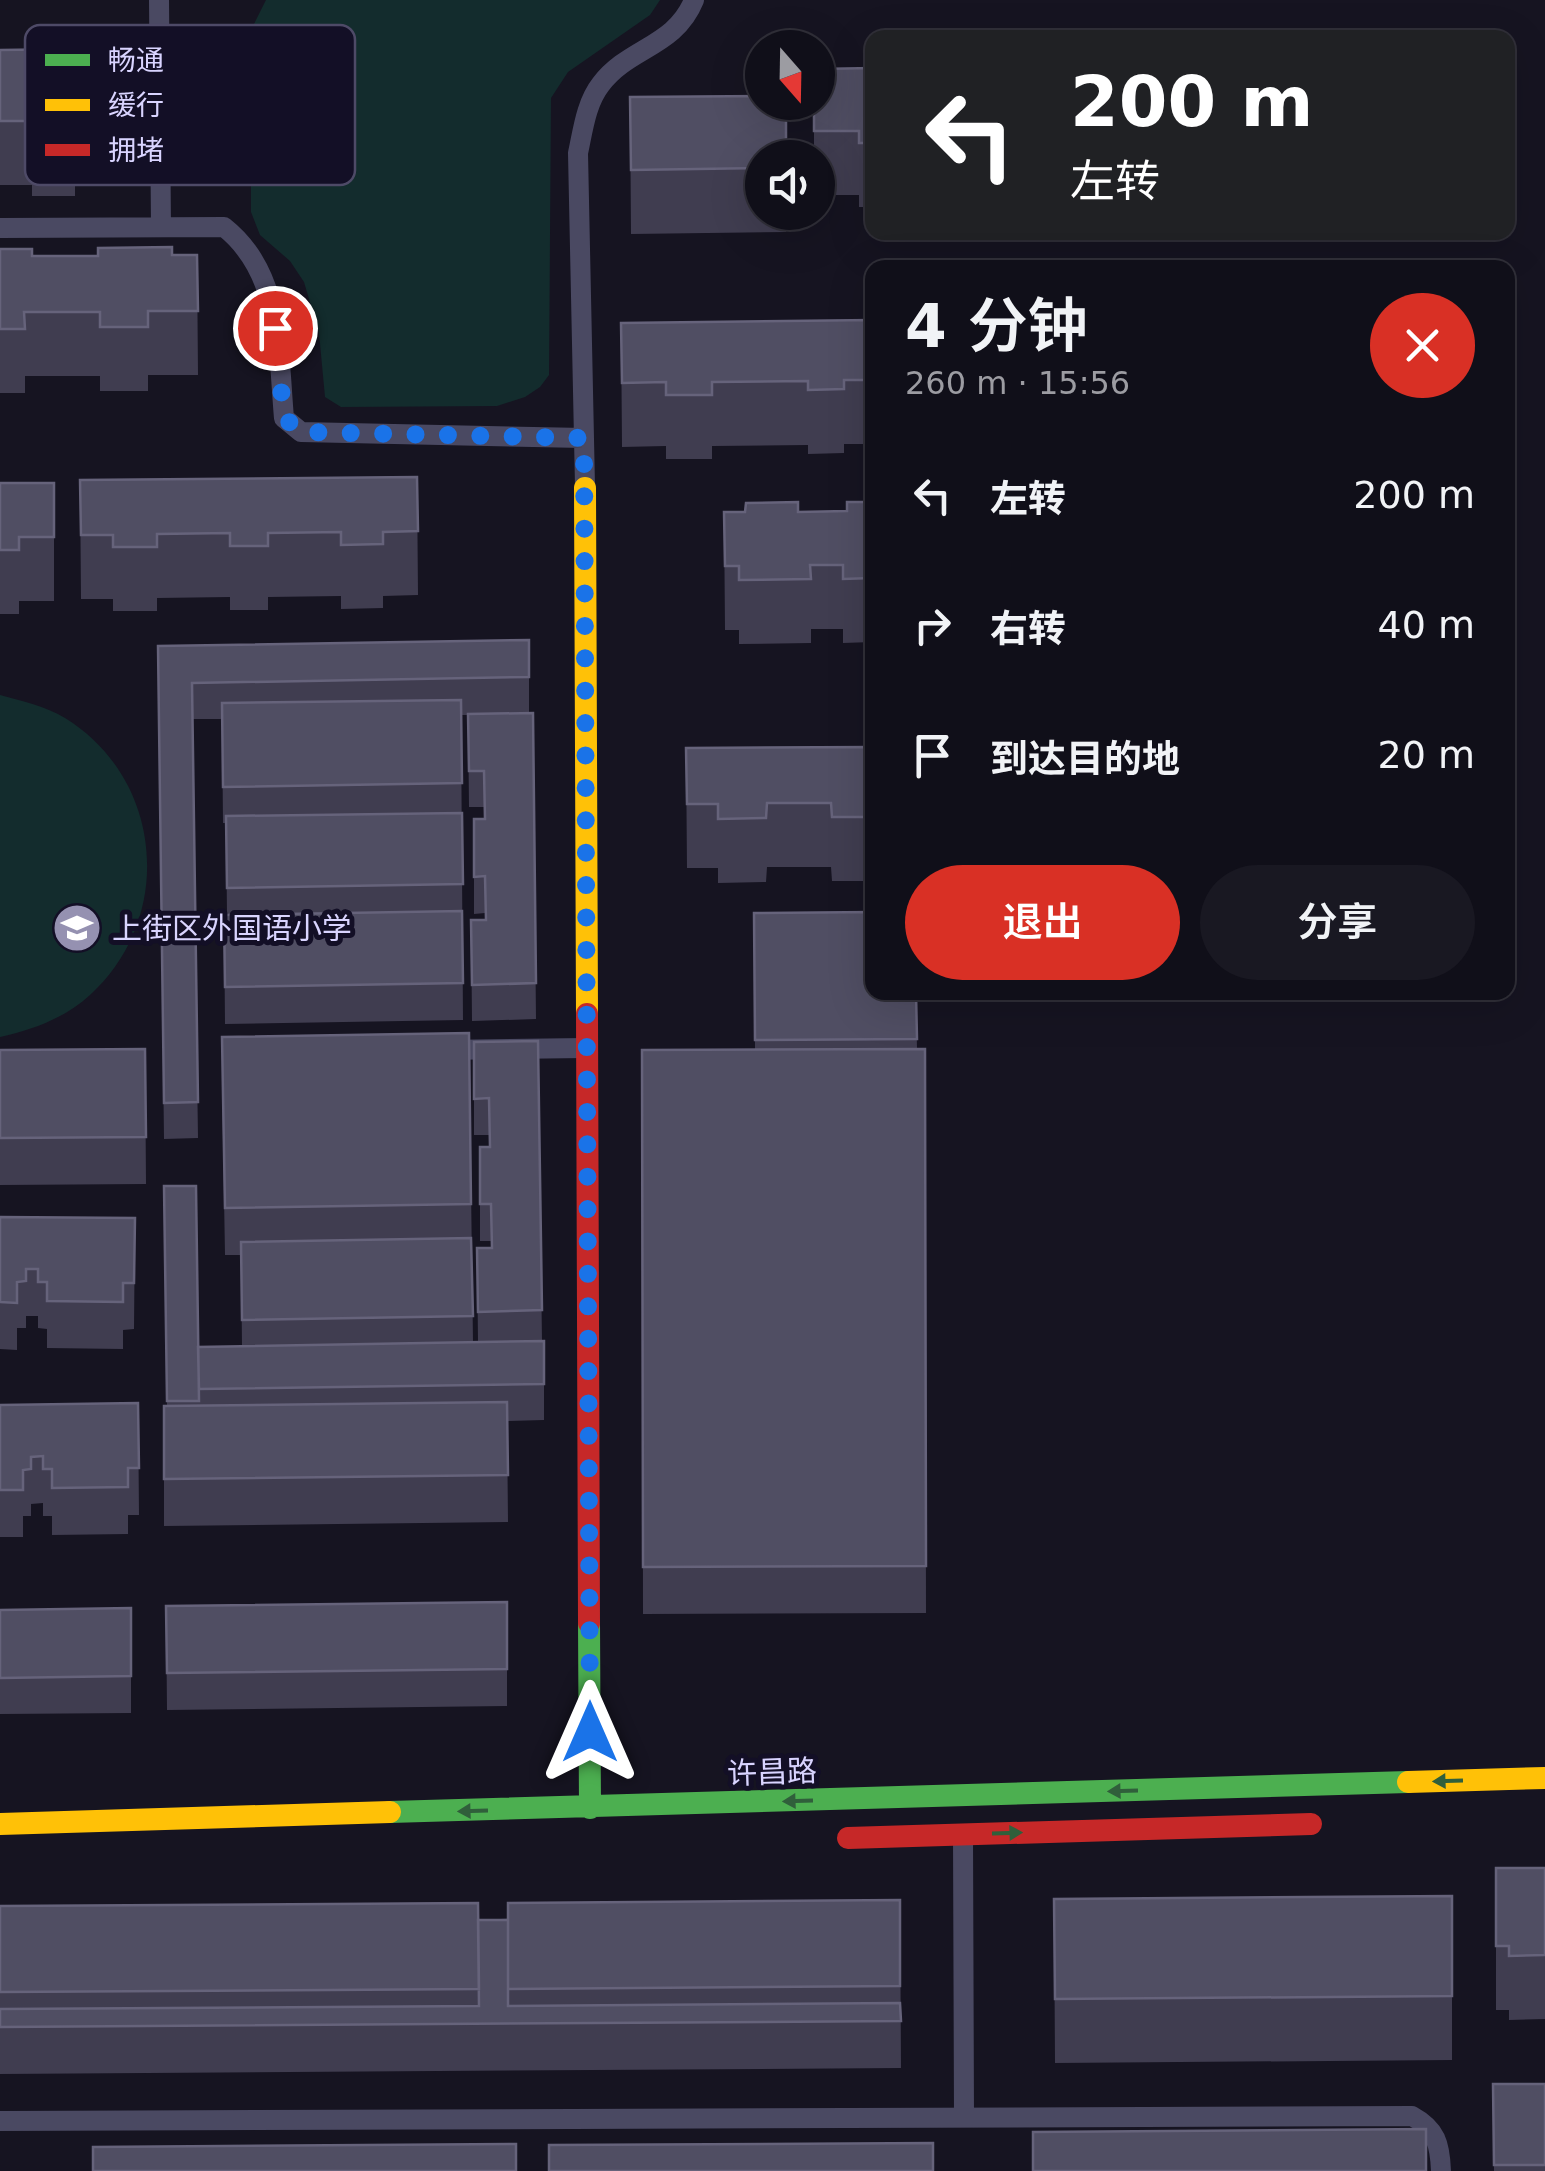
<!DOCTYPE html>
<html lang="zh">
<head>
<meta charset="utf-8">
<style>
	body { margin:0; font-family:"DejaVu Sans","Noto Sans SC",sans-serif; background:#191822; color:#f1f3f6; height:100vh; display:flex; flex-direction:column; font-size:38px; white-space:nowrap }
	* { box-sizing:border-box; margin:0 }
	p { font-size:32px; color:#9c9ca2 }
	.icon { flex:none; width:55px; height:55px; fill:none; stroke:currentColor; stroke-width:2; stroke-linecap:round; stroke-linejoin:round }
	.map { position:relative; flex:1; overflow:hidden }
	.details { position:absolute; left:865px; top:260px; width:650px; height:740px; display:flex; flex-direction:column; background:#100f19; border-radius:20px; box-shadow:0 10px 40px #0002,0 0 0 2px #302f38 }
	.details>* { flex:none }
	.banner { position:absolute; left:865px; top:30px; width:650px; height:210px; border-radius:20px; box-shadow:0 10px 40px #0002,0 0 0 2px #302f38; background:#202124; color:#fff; overflow:hidden }
	.needle { width:65px; rotate:160deg }
	.fabs { position:absolute; left:745px; top:30px; display:grid; gap:20px }
	.fabs a { display:grid; place-items:center; width:90px; height:90px; border-radius:50%; background:#100f19; box-shadow:0 10px 40px #0002,0 0 0 2px #302f38; font-size:50px }
	.pin { position:absolute; display:grid; place-items:center; width:85px; height:85px; color:#fff; margin:-42px; border:5px solid #fff; border-radius:50%; box-shadow:0 2px 10px #0007 }
	.me { position:absolute; width:110px; margin:-55px; rotate:0deg; stroke-linejoin:round; filter:drop-shadow(0 0 8px #0008) }
	.turn { display:flex; align-items:center; gap:35px; height:210px; padding:0 40px; font-size:45px }
	.turn .icon { width:130px; height:130px; stroke-width:2.5 }
	.turn b { display:block; font-size:70px; line-height:85px }
	.round { display:grid; place-items:center; flex:none; width:105px; height:105px; border-radius:52px; background:#191822 }
	.overview { display:flex; align-items:center; justify-content:space-between; height:170px; padding:0 40px }
	h1 { font-size:60px; font-weight:600; line-height:75px }
	.action { display:flex; gap:20px; margin-top:auto; padding:20px 40px }
	.action a { flex:1; height:115px; border-radius:60px; background:#d93025; color:#fff; font-size:40px; font-weight:600; line-height:115px; text-align:center }
	.action a+a { background:#191822; color:#f1f3f6 }
	ul { padding:0; list-style:none }
	li { display:flex; align-items:center; gap:30px; height:130px; padding:0 40px }
	li div { flex:1 }
	li b { display:block; font-size:38px }
	li em { font-style:normal }
	.map>svg:first-child { display:block }
	.green { fill:#132c2d }
	.lines { fill:none; stroke-linecap:round; stroke-linejoin:round }
	.lane { stroke:#4a4962; stroke-width:20 }
	.fast { stroke:#4caf50; stroke-width:22 }
	.slow { stroke:#ffc107; stroke-width:22 }
	.jam { stroke:#c62828; stroke-width:22 }
	.wall { fill:#403d50 }
	.building { fill:#504e63; stroke:#66637b; stroke-width:2.5 }
	.oneway { fill:#305f3b }
	.route { stroke:#1a73e8; stroke-width:18; stroke-dasharray:0 32.4 }
	.labels { text-anchor:middle; dominant-baseline:central; stroke-width:10; stroke-linejoin:round; paint-order:stroke }
	.poi-label { font-size:30px; fill:#d9d4ff; stroke:#130f26; text-anchor:start }
	.street-label { font-size:30px; fill:#d9d4ff; stroke:#130f26 }
	.key { fill:#130f26; stroke:#4e4a67; stroke-width:2.5 }
	.key-label { font-size:28px; fill:#d9d4ff }
</style>
</head>
<body>
<div class="map">
<svg width="1545" height="2171" viewBox="0 0 1545 2171">
	<rect width="100%" height="100%" fill="#161421"/>
	<!-- green -->
	<path class="green" d="M266,0h394l-10,15 -82,57 -17,26 -2,277 -9,12 -15,10 -28,9 -156,1 -16,-10 -6,-64 -15,-51 -14,-21 -30,-26 -9,-23v-182z
		M0,695c22,6 45,11 65,23 99,61 110,200 25,277 -25,23 -58,35 -90,42z"/>
	<g class="lines">
		<!-- lane -->
		<path class="lane" d="M159,0l2,227
			M0,228l224,-1c58,46 54,123 60,191l17,14 283,6
			M585,486l-7,-333c5,-23 8,-50 23,-69 28,-37 74,-37 93,-84
			M444,1050l141,-2
			M963,1835l1,282
			M0,2121l1412,-5c24,13 28,28 29,55"/>
		<!-- fast -->
		<path class="fast" d="M589,1623l1,185
			M390,1812l1018,-30"/>
		<!-- slow -->
		<path class="slow" d="M585,488l2,526
			M1408,1782l137,-4
			M0,1824l390,-12"/>
		<!-- jam -->
		<path class="jam" d="M587,1014l2,609
			M848,1838l463,-14"/>
	</g>
	<!-- wall -->
	<path class="wall" d="M95,38l1,146h-21v12h-43v-11h-32v-135l75,-1z
		M1508,58h2v127h-2z
		M872,68v139h-13v-12h-41v-37h-4v-56z
		M630,97l132,61v54h24v20l-155,2z
		M0,249l32,7 165,-1 1,120h-50v16h-48v-15h-75v17h-25z
		M872,320v124h-28v9l-36,1v-9l-96,1v13h-46v-13l-44,1 -1,-124z
		M417,477l1,118 -35,1v12l-42,1v-13l-73,1v13h-38v-13l-73,1v13h-44v-12h-32l-1,-119z
		M0,483h54v118h-35v13h-19z
		M872,502v140l-29,1v-14h-32v14l-72,1v-14h-14l-1,-118 123,-1z
		M529,640v73h4l3,306 -64,2 -1,-101h14v-7l-11,1v-95h10v-12h-15l-1,-92h-7l2,305 -238,4 -1,-109h3l-1,-92h-3l-1,-104h-30l6,419 -34,1 -6,-493z
		M872,747v134h-40l-1,-14h-64l-1,15 -48,1v-15h-31l-1,-120z
		M754,913l162,79 1,57h8l1,564 -283,1 -1,-564h113z
		M469,1033l4,309h5l-1,-94h14v-7h-11v-94h10l-1,-12h-15v-93l64,-1 4,300h2v79l-37,1 1,101 -344,4v-120h3l-3,-220 34,168 44,-8 -1,-91h-16l-3,-172z
		M145,1049l1,135 -146,1v-135z
		M0,1217l135,1 -1,111 -11,1v19l-76,-1v-19l-9,-1v-12h-12v12h-9v22l-17,-1z
		M138,1403l1,112h-11v19l-76,1v-19h-9v-13l-12,1v12h-8v21h-23v-132z
		M507,1602v104l-340,4 -1,-104z
		M131,1608v105l-131,1v-104z
		M1496,1868h49v151l-36,1v-10h-13z
		M1452,1896v164l-397,3 -1,-164z
		M900,1900l1,168 -901,6v-168l478,14z
		M1493,2084h52v87h-51z"/>
	<!-- building -->
	<path class="building" d="M75,38h20l1,82h-21v12h-43l1,-11h-33v-71l75,-1z
		M1508,58h2v63h-2z
		M872,68v75h-13v-12h-45v-29h4v-33z
		M762,96v6h24v56h-24v10l-131,2 -1,-73z
		M172,247v8h25l1,56h-50v16h-48v-15h-76l1,17h-25v-80h32v7h66v-8z
		M872,320v60h-28v9l-36,1v-9l-96,1v13h-46v-13l-44,1 -1,-60z
		M417,477l1,54 -35,1v12l-42,1v-13l-73,1v13h-38v-13l-73,1v13h-44v-12h-32l-1,-55z
		M0,483h54v54h-35v13h-19z
		M798,502v10l49,-1v-9h25v76l-29,1v-14h-33l1,14 -72,1v-14h-14l-1,-54h21l1,-9z
		M529,640v37l-337,6 6,419 -34,1 -6,-457z
		M461,700l1,83 -239,4 -1,-84z
		M533,713l3,270 -64,2 -1,-65h15l-1,-44 -11,1v-58h11l-1,-48h-15l-1,-57z
		M872,747v70h-40l-1,-14h-64l-1,15 -48,1v-15h-31l-1,-56z
		M462,813l1,71 -236,4 -1,-72z
		M462,911l1,72 -238,4 -1,-72z
		M872,912v80h44l1,47 -162,1 -1,-127z
		M469,1033l2,171 -246,4 -3,-171z
		M538,1041l4,269 -64,2 -1,-64h15l-1,-44h-11v-57h10l-1,-49 -15,1v-57z
		M145,1049l1,88 -146,1v-88z
		M925,1049l1,517 -283,1 -1,-517z
		M164,1186h32l3,215h-32z
		M0,1217l135,1 -1,65h-11v19l-76,-1v-19h-9v-13h-12v12l-9,1v21l-17,-1z
		M471,1238l2,78 -231,4 -1,-78z
		M544,1341v43l-345,5 -1,-42z
		M507,1402l1,73 -344,4v-73z
		M138,1403l1,65h-11v19l-76,1v-19h-9v-13l-12,1v12l-8,1v20h-23v-85z
		M507,1602v67l-340,4 -1,-67z
		M131,1608v68l-131,2v-68z
		M1496,1868h49v87l-36,1v-10h-13z
		M1452,1896v100l-397,3 -1,-100z
		M900,1900v86l-392,3v-86z
		M478,1903l1,86 -479,3v-86z
		M478,1920h30v86l392,-3 1,18 -901,6v-18l479,-3z
		M1493,2084h52v81h-51z
		M1426,2129v42h-393v-39z
		M933,2143v28h-384v-26z
		M516,2144v27h-423v-24z"/>
	<!-- one-way arrows -->
	<defs><path id="oneway-solid" d="M-6-.8H1V-3.2L6.5 0L1 3.2V.8H-6Z" transform="scale(2.5)"/></defs>
	<g class="oneway">
		<use href="#oneway-solid" transform="translate(1448 1781) rotate(178)"/>
		<use href="#oneway-solid" transform="translate(1123 1791) rotate(178)"/>
		<use href="#oneway-solid" transform="translate(798 1801) rotate(178)"/>
		<use href="#oneway-solid" transform="translate(473 1811) rotate(178)"/>
		<use href="#oneway-solid" transform="translate(1007 1833) rotate(-2)"/>
	</g>
	<g class="lines">
		<!-- route -->
		<path class="route" d="M275,328l9,90 18,14 282,6 6,1294"/>
	</g>
	<!-- icons -->
	<defs>
		<g id="school-disc" transform="scale(2.5)"><circle r="9.5" fill="#9591b1" stroke="#130f26"/><path d="M0-5L7-2L0 1L-7-2ZM-4 1L0 2.5L4 1V4Q0 6-4 4Z" fill="#fff"/></g>
	</defs>
	<g fill-rule="evenodd">
		<use href="#school-disc" x="77" y="928"/>
	</g>
	<g class="labels">
		<!-- poi labels -->
		<g class="poi-label">
			<text x="112" y="928">上街区外国语小学</text>
		</g>
		<!-- street labels -->
		<g class="street-label">
			<text transform="translate(772 1772) rotate(-2)">许昌路</text>
		</g>
	</g>
	<!-- legend -->
	<rect x="25" y="25" width="330" height="160" rx="15" class="key"/>
	<rect x="45" y="54" width="45" height="12" fill="#4caf50"/>
	<rect x="45" y="99" width="45" height="12" fill="#ffc107"/>
	<rect x="45" y="144" width="45" height="12" fill="#c62828"/>
	<g class="key-label">
		<text x="108" y="70">畅通</text>
		<text x="108" y="115">缓行</text>
		<text x="108" y="160">拥堵</text>
	</g>
</svg>
<div class="fabs">
<a><svg class="needle" viewBox="-14 -14 28 28"><path d="M0-13l5 13h-10z" fill="#e53935"/><path d="M0 13l5-13h-10z" fill="#9c9ca2"/></svg></a>
<a><svg class="icon" aria-label="sound" viewBox="0 0 24 24"><path d="M4 9h4l5-4v14l-5-4H4zM17 9q2 3 0 6"/></svg></a>
</div>
<div class="pin" style="left:275px;top:328px;background:#d93025"><svg class="icon" aria-label="arrive" viewBox="0 0 24 24"><path d="M6 21V4h12l-3 4 3 4H6"/></svg></div>
<svg class="me" style="left:590px;top:1732px" viewBox="-20 -20 40 40"><path d="M0-17L14 15 0 8-14 15z" fill="#1a73e8" stroke="#fff" stroke-width="4"/></svg>
<div class="banner">
<div class="turn"><svg class="icon" aria-label="left" viewBox="0 0 24 24"><path d="M17 20v-9H6M10 6l-5 5 5 5"/></svg><div><b>200 m</b>左转</div></div>
</div>
<section class="details">
<div class="overview"><div><h1>4 分钟</h1><p>260 m · 15:56</p></div><a class="round" style="background:#d93025;color:#fff"><svg class="icon" aria-label="close" viewBox="0 0 24 24"><path d="M6 6l12 12M18 6L6 18"/></svg></a></div>
<ul>
<li><svg class="icon" aria-label="left" viewBox="0 0 24 24"><path d="M17 20v-9H6M10 6l-5 5 5 5"/></svg><div><b>左转</b></div><em>200 m</em></li>
<li><svg class="icon" aria-label="right" viewBox="0 0 24 24"><path d="M7 20v-9h11M14 6l5 5-5 5"/></svg><div><b>右转</b></div><em>40 m</em></li>
<li><svg class="icon" aria-label="arrive" viewBox="0 0 24 24"><path d="M6 21V4h12l-3 4 3 4H6"/></svg><div><b>到达目的地</b></div><em>20 m</em></li>
</ul>
<div class="action"><a>退出</a><a>分享</a></div>
</section>
</div>
</body>
</html>
